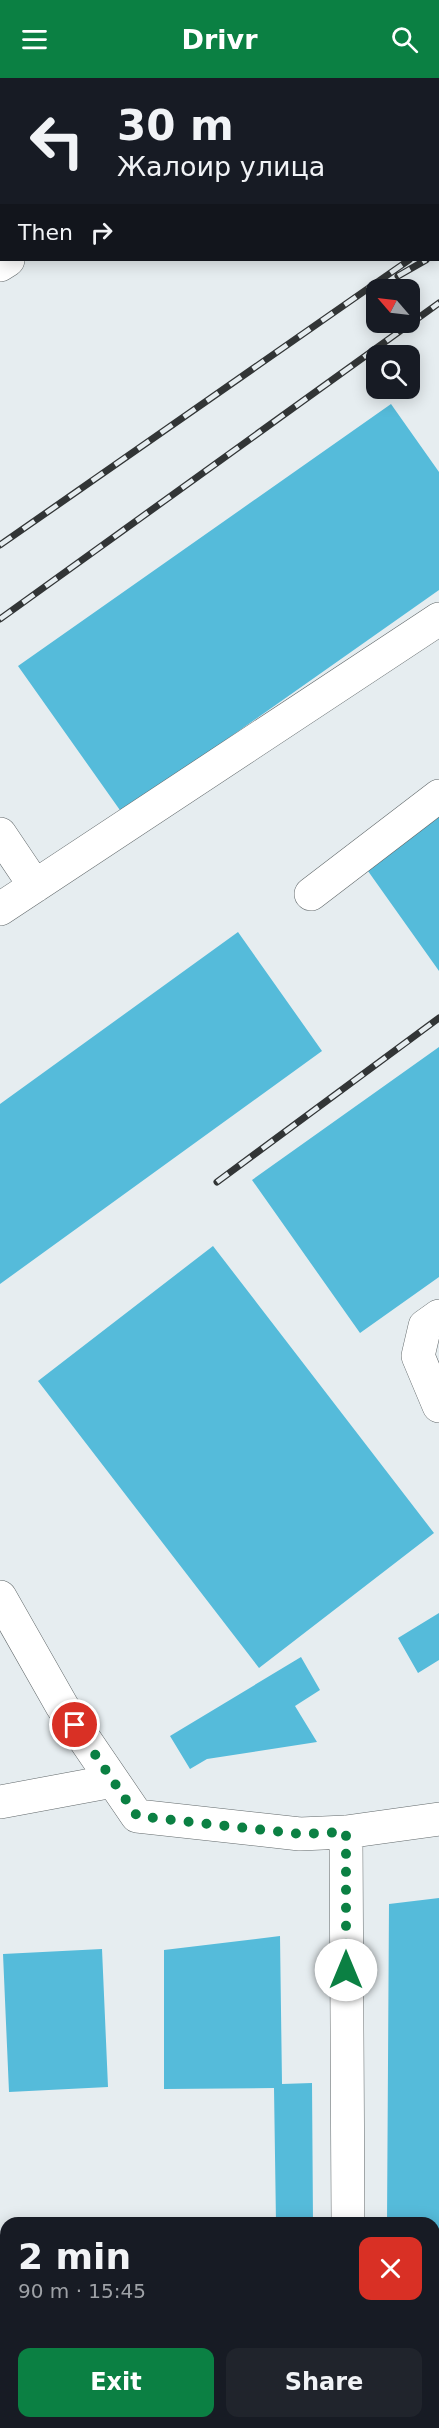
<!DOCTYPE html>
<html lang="en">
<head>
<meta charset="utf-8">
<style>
	body { margin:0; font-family:"DejaVu Sans",sans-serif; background:#20242c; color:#f1f3f6; height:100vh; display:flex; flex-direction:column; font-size:22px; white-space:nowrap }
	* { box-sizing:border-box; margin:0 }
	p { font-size:20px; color:#9ea1a6 }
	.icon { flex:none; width:33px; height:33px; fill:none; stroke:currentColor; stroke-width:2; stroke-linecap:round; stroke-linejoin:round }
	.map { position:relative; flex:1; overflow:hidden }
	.details { position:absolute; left:0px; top:2139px; width:440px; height:212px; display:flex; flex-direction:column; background:#171b24; border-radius:18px 18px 0 0; box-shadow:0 3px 15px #0003 }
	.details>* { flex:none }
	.top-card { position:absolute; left:0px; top:0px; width:440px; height:183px; box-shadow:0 3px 15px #0003; background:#171b24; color:#f1f3f6; overflow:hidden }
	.needle { width:39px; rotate:298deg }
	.controls { position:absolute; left:366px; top:201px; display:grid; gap:12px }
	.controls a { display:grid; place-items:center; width:54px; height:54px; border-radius:12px; background:#171b24; box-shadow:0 3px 15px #0003; font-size:30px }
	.pin { position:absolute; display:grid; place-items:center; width:51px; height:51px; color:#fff; margin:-26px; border:3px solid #fff; border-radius:50%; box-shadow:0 2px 6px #0007 }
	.me { position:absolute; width:66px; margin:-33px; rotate:0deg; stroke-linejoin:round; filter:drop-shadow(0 0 4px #0008) }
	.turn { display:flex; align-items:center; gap:21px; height:126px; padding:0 18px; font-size:27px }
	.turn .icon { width:78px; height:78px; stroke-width:2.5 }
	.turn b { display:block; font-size:42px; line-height:51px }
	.then { display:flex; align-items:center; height:57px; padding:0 18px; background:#0003; gap:12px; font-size:22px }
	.round { display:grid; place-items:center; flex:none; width:63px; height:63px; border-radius:12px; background:#20242c }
	.headline { display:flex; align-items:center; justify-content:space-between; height:102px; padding:0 18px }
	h1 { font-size:36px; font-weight:800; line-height:45px }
	.action { display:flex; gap:12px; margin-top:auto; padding:12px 18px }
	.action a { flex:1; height:69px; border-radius:12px; background:#0b8043; color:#fff; font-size:24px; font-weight:800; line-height:69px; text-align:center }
	.action a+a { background:#20242c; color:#f1f3f6 }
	header { display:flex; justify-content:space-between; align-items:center; height:78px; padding:0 18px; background:#0b8043; color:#fff; font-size:27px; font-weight:800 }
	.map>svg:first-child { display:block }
	.building { fill:#55bbda }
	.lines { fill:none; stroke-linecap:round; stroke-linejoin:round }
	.minor-casing { stroke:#62696b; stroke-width:34 }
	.minor { stroke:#fff; stroke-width:33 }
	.rail-casing { stroke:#323536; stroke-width:7 }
	.rail { stroke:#e6edf0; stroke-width:4.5; stroke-dasharray:14; stroke-linecap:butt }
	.route { stroke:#0b8043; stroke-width:10; stroke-dasharray:0 18 }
</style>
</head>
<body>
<header><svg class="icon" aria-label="menu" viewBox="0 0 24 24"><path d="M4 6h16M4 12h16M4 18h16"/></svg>Drivr<svg class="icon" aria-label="search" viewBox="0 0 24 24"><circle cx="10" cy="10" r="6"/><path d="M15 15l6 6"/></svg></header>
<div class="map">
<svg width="439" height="2350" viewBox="0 0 439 2350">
	<rect width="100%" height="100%" fill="#e6edf0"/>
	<!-- building -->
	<path class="building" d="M391,326l48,68v118l-317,223 -104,-147z
		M439,731v162l-76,-107z
		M238,854l84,119 -322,233v-180z
		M439,969v230l-79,56 -108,-153z
		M213,1168l221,287 -175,135 -221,-287z
		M439,1535v47l-21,13 -20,-35z
		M301,1579l19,33 -25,16 22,36 -110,17 -17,10 -20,-33z
		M439,1820v510h-5v-185h-47l2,-319z
		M280,1858l2,148 30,-1 1,140h-37l-2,-135 -110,1v-139z
		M102,1871l6,138 -99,5 -6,-138z
		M0,2298h6v46h104v6h-110z"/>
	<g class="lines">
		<!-- minor casing -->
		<g class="minor-casing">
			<path id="minor" d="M271,2l2,-2
				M0,187l8,-5
				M0,756l35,52
				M311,816l128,-98
				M0,831l439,-290
				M439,1238l-14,10 -7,30 21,50
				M0,1519l62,109 75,110 163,18 46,-2 93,-13
				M0,1724l113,-21
				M346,1754l2,391
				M295,2350l8,-6"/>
		</g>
		<!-- minor -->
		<use href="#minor" class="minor"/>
		<!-- rail casing -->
		<g class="rail-casing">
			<path id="rail" d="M438,160h1
				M438,175l1,-1
				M398,198l28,-16
				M0,467l409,-285
				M0,541l439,-316
				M217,1104l222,-164"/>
		</g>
		<!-- rail -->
		<use href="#rail" class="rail"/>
	</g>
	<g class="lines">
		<!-- route -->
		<path class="route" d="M75,1647l62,91 163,18 46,-2v138"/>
	</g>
</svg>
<div class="controls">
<a><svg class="needle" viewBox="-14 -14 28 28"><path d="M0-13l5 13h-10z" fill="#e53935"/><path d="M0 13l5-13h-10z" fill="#9ea1a6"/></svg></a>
<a><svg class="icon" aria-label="search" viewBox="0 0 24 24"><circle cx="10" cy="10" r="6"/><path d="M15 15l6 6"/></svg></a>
</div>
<div class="pin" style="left:75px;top:1647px;background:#d93025"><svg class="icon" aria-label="arrive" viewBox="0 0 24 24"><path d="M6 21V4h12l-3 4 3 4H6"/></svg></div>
<svg class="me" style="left:346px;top:1892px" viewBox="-20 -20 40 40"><circle r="19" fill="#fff"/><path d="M0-13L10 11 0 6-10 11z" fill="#0b8043"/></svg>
<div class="top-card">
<div class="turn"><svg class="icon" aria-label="left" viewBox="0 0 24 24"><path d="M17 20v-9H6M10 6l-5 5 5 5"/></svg><div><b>30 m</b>Жалоир улица</div></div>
<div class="then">Then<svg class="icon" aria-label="right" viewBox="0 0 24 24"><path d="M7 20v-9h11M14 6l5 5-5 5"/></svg></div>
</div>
<section class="details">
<div class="headline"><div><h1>2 min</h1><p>90 m · 15:45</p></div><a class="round" style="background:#d93025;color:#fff"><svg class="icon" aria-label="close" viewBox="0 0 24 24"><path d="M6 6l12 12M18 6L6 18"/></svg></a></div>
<div class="action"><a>Exit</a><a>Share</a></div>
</section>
</div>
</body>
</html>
